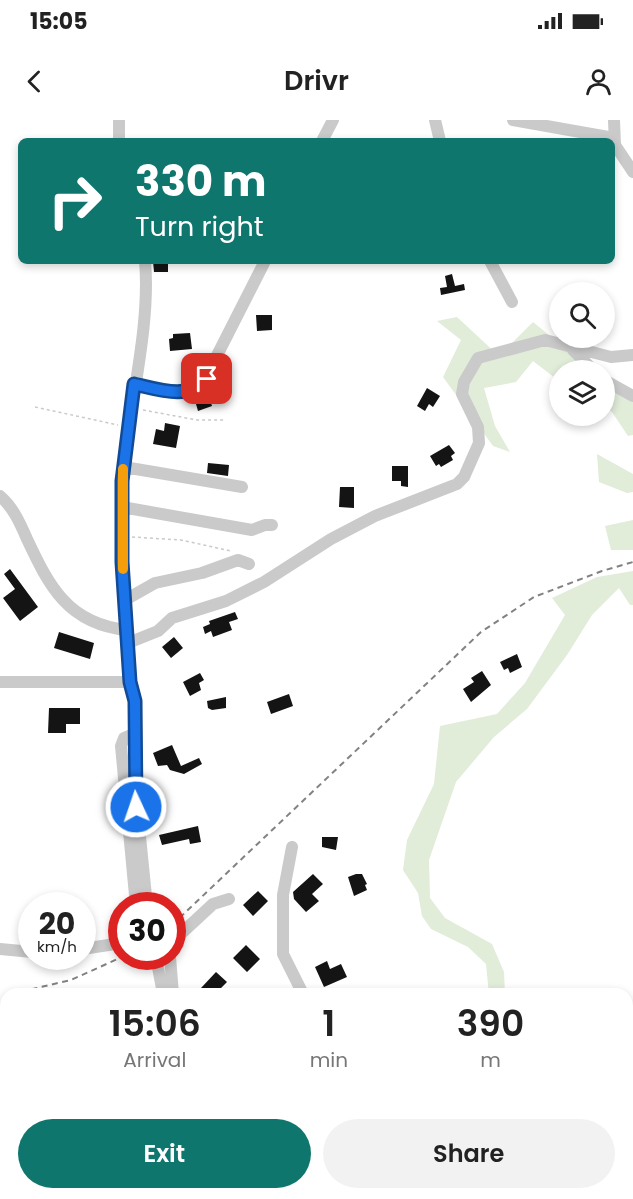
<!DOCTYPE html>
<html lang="en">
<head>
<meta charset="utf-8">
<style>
	body { margin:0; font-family:Poppins,sans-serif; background:#f2f2f2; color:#222; height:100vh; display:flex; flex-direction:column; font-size:22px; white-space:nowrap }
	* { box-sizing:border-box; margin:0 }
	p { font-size:20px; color:#767676 }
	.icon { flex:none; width:33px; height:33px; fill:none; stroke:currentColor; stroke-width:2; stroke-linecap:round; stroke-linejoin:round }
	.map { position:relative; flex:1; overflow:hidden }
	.panel { position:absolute; left:0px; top:868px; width:633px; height:212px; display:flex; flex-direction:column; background:#fff; border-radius:18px 18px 0 0; box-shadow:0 3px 9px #0003 }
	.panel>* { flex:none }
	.banner { position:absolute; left:18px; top:18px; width:597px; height:126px; border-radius:9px; box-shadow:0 3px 9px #0003; background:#0f766e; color:#fff; overflow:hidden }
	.controls { position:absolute; left:549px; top:162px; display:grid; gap:12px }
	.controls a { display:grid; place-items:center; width:66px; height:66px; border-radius:50%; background:#fff; box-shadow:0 3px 9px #0003; font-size:30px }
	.speed { position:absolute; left:18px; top:772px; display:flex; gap:12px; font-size:30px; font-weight:700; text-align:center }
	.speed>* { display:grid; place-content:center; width:78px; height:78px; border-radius:50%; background:#fff; box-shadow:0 3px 9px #0003; line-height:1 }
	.speed small { font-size:15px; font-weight:400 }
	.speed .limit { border:9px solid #d22; background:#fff; color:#111 }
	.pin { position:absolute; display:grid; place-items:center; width:51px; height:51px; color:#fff; margin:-26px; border-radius:12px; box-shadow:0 3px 9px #0006 }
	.me { position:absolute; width:66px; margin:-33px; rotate:357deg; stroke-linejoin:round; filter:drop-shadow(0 0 4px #0008) }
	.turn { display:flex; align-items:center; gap:21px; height:126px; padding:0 18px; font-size:27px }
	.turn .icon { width:78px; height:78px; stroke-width:2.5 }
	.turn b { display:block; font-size:42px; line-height:51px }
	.eta { display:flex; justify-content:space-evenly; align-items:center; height:102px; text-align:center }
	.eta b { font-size:36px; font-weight:600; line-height:42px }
	.button { display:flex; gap:12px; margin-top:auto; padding:12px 18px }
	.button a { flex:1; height:69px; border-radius:36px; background:#0f766e; color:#fff; font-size:24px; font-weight:600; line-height:69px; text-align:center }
	.button a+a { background:#f2f2f2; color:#222 }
	.status { display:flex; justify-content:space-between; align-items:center; height:42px; padding:0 30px; background:#fff; direction:ltr }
	.status svg { height:16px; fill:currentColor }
	header { display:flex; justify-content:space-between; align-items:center; height:78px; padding:0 18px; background:#fff; font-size:27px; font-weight:600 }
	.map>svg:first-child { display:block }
	.green { fill:#e1ecd9 }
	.building { fill:#141414 }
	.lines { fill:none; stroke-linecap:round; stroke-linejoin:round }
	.path { stroke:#cacaca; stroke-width:1.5; stroke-dasharray:3 3; stroke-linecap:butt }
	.minor { stroke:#cacaca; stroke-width:12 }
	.rail { stroke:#828282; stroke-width:2; stroke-dasharray:6 4.5; stroke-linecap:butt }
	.route-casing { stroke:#114b97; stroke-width:15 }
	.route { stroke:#1a73e8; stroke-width:10 }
	.slow { stroke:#f59e0b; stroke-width:10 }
</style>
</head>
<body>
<div class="status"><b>15:05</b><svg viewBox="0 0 49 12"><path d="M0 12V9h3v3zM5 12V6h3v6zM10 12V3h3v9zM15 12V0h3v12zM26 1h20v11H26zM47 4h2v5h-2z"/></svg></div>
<header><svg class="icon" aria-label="back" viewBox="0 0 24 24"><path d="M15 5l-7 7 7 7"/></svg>Drivr<svg class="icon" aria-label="person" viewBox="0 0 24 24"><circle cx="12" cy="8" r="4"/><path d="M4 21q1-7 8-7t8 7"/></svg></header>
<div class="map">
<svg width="633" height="1079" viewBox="0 0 633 1079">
	<rect width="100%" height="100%" fill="#fff"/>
	<!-- green -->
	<path class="green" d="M457,197l42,39 34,-34 59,48h-32l-1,11 -26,-20 -17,21 -32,6 11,38 15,26 -17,-6 -50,-69 18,-37 -24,-19z
		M605,261l28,19v35l-5,1 -16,-24 -7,-4z
		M597,334l36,20v18l-6,1 -28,-11z
		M633,400v30h-22l-6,-24z
		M633,451v34h-3l-11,-17 -27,27 -25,40 -40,54 -33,28 -38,45 -27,78 1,38 15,20 47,26 12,28 1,22h-16l-3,-30 -18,-17 -37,-18 -9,-13 -4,-23 -15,-23 4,-30 27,-56 6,-58 57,-12 28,-31 40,-68 -13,-17 45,-21z"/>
	<!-- building -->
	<path class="building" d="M153,141h15v11h-14z
		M452,154l3,12 9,-2 1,6 -24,5 -1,-7 7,-1 -2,-11z
		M256,195h16v15l-15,1z
		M190,213l2,16 -22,2 -1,-12 4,-1v-4z
		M427,268l13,8 -7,11 -4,-3 -4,7 -8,-5z
		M207,271l5,15 -14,5 -4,-14z
		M165,303l15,3 -4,22 -23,-4 3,-15 8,2z
		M449,325l6,8 -4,3 2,4 -12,7 -2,-3 -3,2 -6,-10z
		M208,343l21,2 -1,11 -21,-3z
		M392,346h16v21l-7,-1v-5h-9z
		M340,367h14v21l-15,-1z
		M10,449l28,38 -18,14 -17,-23 12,-9 -11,-15z
		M235,492l3,7 -9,3 3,8 -19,7 -2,-6 -6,3 -2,-7 7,-3 -1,-3z
		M59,512l35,11 -4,16 -36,-11z
		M174,517l9,11 -12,10 -9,-11z
		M517,534l5,13 -12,6 -2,-5 -4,2 -4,-8z
		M482,551l9,14 -20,17 -8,-13 11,-7 -3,-4z
		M200,553l4,7 -5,3 2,7 -11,6 -7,-14z
		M289,574l4,12 -22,8 -4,-12z
		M226,577v11l-14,2 -4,-2 -1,-7z
		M49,588h31v16h-14v9h-18z
		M172,625l9,21 18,-8 3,6 -18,10 -14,-4 -3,-5 -9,1 -5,-13z
		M198,706l3,16 -11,2 -1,-5 -27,6 -3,-10z
		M322,717h16l-2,13 -14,-3z
		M313,754l10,10 -11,10 7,7 -13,11 -12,-13 -1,-7z
		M356,754h6l5,10 -2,1 2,5 -13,6 -6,-19z
		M258,771l10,10 -15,15 -10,-11z
		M246,825l14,14 -13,13 -14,-14z
		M327,841l3,8 11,-5 6,13 -23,10 -9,-20z
		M216,852l11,10 -7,7 5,5h-17l-7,-6z"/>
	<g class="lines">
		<!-- path -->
		<path class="path" d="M35,287l83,18
			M143,290l54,10h29
			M132,417l49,3 50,11
			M599,1079l34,-3"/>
		<!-- minor -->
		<path class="minor" d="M435,0l5,21
			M513,0l101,18
			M614,0l1,25 18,27
			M119,21v-21
			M322,21l11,-21
			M145,141c6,67 -17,148 -22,217 -6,68 4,136 7,204l5,19v86l12,119
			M490,141l22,41
			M573,230l20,20
			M604,260l29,16
			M134,264c23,5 47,13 68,1l63,-124
			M124,347l118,20
			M0,376c13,11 20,27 27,43 22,47 41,85 100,91
			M122,387l130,23 13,-5h7
			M125,480l30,-17 47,-10 36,-13 11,4
			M128,523l30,-12 14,-13 54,-17 38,-19 67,-43 44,-23 82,-32 7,-7 15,-34 -1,-16 -16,-33 2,-12 14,-24 67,-18 66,17 22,-2
			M0,562h130
			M292,727l-9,48v59l20,40
			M136,786l-15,-160 3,-8 12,-5
			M172,822l41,-38 16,-5
			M0,829l32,3
			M82,829l40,-6
			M156,837l7,37
			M170,837l3,37
			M202,1074l1,5
			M339,1074v5
			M522,1074l2,5
			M488,1079l7,-5"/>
		<!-- rail -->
		<path class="rail" d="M172,805l309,-293 53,-35 68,-26 31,-9
			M11,874l60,-14 51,-23"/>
	</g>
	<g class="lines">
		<!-- route casing -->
		<g class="route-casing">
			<path id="route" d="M136,687l-1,-106 -5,-19 -8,-120v-81l12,-97c23,5 55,17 73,-5"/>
		</g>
		<!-- route -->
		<use href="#route" class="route"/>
		<!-- slow -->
		<path class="slow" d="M123,449v-100"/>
	</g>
</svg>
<div class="controls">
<a><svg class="icon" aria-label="search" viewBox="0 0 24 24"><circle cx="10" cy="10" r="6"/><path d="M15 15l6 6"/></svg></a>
<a><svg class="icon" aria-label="layers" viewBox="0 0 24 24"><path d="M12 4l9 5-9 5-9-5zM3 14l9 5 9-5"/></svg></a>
</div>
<div class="speed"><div>20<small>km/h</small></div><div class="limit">30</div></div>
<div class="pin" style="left:207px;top:259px;background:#d93025"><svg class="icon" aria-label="arrive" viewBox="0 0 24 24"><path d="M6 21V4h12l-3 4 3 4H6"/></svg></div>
<svg class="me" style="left:136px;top:687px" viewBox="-20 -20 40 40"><circle r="17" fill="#1a73e8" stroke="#fff" stroke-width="3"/><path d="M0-11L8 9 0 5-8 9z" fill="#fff"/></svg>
<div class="banner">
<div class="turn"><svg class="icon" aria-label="right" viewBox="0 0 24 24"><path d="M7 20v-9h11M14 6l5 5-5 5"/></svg><div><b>330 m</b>Turn right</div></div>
</div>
<section class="panel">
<div class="eta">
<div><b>15:06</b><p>Arrival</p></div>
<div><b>1</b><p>min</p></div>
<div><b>390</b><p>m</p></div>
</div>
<div class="button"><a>Exit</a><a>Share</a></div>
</section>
</div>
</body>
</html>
